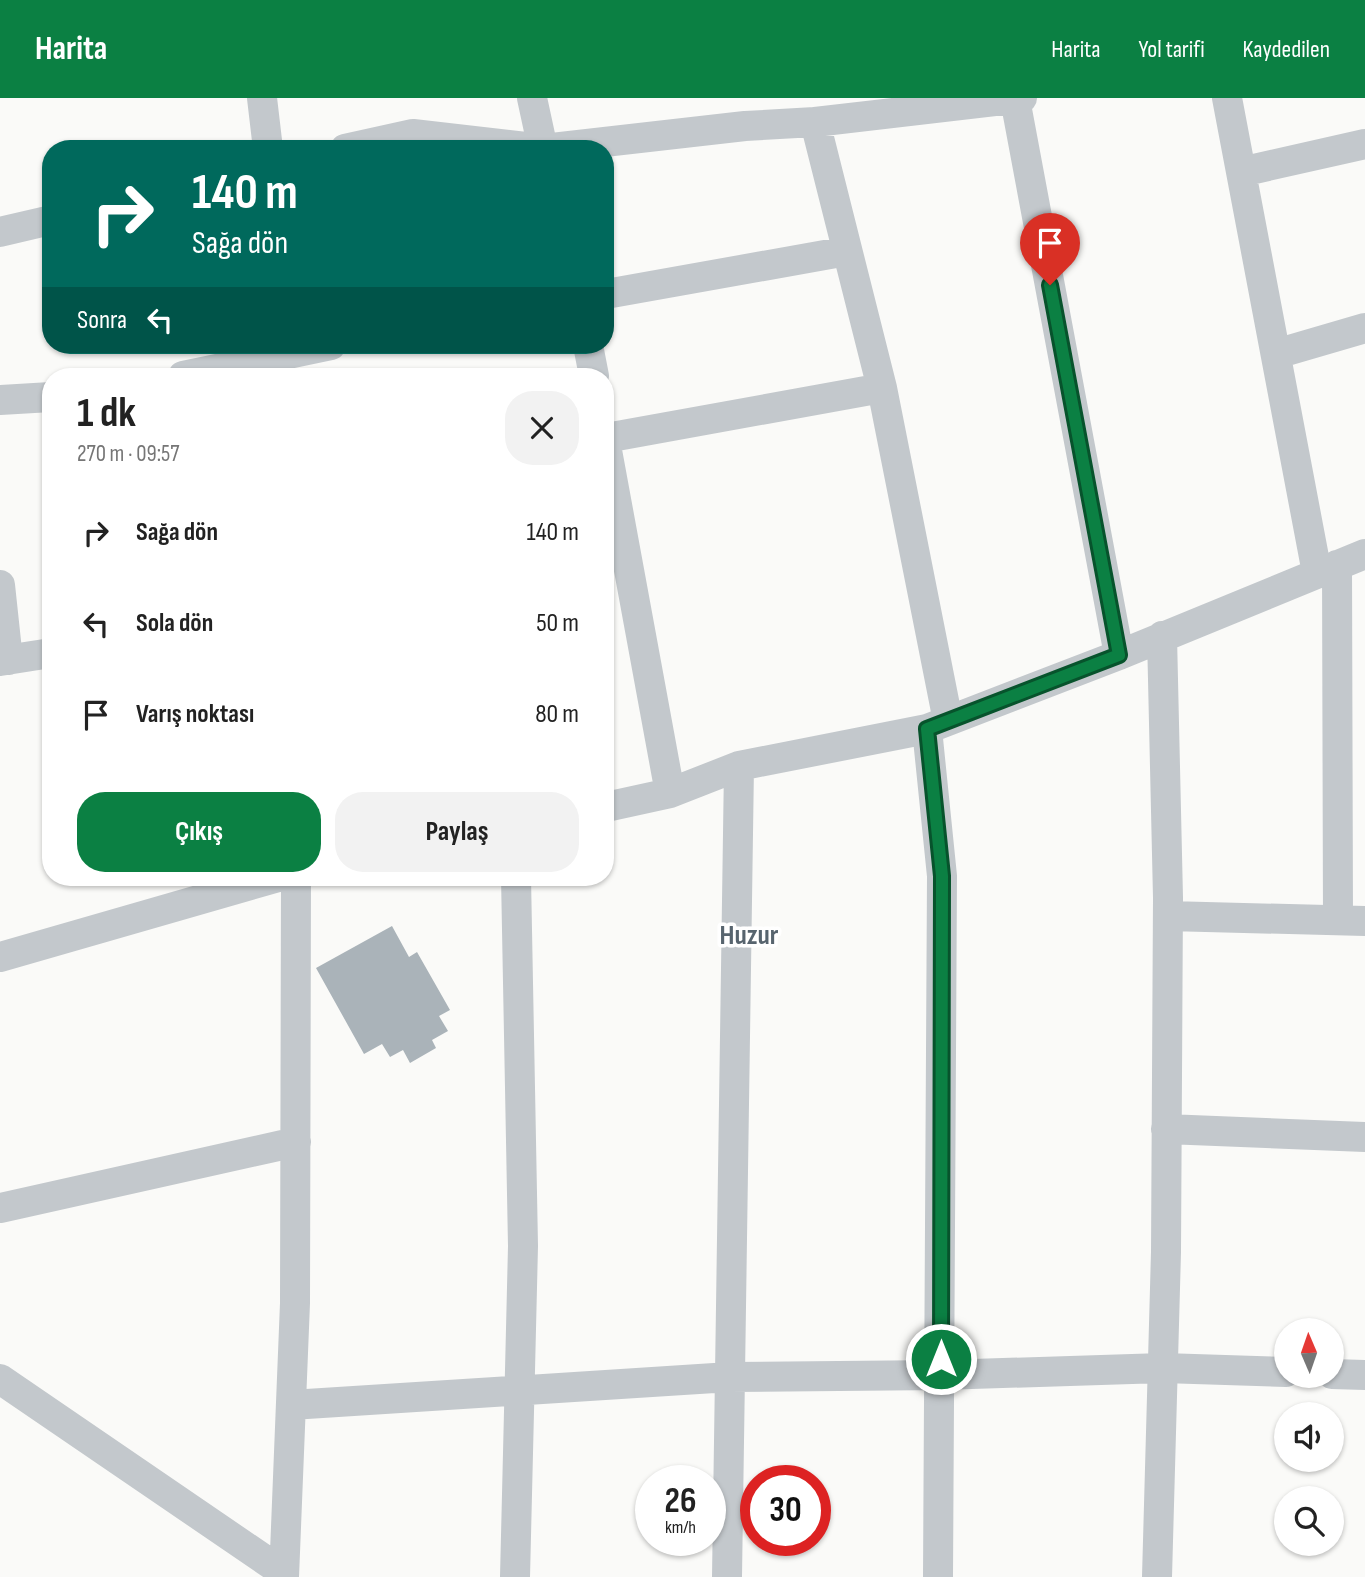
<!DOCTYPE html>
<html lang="tr">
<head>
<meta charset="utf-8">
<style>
	body { margin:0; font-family:"Sofia Sans Condensed",sans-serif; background:#f2f2f2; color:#222; height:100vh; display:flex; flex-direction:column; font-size:26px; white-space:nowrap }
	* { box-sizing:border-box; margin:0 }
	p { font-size:23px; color:#767676 }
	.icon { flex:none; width:38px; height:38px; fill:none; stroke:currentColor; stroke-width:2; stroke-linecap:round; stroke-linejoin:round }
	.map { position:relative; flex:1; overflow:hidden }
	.sheet { position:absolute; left:42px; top:270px; width:572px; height:518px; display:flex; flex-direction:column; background:#fff; border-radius:28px; box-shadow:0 2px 5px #0004 }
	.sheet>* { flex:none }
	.guide { position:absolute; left:42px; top:42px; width:572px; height:214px; border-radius:28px; box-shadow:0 2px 5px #0004; background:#00695c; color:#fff; overflow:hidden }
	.needle { width:46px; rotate:358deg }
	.controls { position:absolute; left:1274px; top:1220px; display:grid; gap:14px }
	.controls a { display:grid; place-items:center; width:70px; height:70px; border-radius:50%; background:#fff; box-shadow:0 2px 5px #0004; font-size:35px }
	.speed { position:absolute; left:635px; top:1367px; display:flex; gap:14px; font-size:35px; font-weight:700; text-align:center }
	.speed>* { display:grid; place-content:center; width:91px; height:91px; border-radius:50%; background:#fff; box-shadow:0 2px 5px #0004; line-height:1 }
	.speed small { font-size:18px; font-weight:400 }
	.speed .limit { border:10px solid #d22; background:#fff; color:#111 }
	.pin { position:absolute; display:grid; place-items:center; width:60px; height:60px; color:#fff; margin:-72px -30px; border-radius:50% 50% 50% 0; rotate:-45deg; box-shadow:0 0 7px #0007 }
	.pin .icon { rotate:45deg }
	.me { position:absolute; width:77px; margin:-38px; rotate:0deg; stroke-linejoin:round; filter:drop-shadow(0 0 5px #0008) }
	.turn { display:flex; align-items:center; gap:24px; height:147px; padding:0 35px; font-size:32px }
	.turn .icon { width:91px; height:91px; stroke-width:2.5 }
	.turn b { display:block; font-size:49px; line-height:60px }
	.then { display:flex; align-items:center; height:66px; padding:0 35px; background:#0003; gap:14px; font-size:26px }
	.round { display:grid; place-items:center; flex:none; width:74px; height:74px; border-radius:28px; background:#f2f2f2 }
	.overview { display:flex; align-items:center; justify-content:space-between; height:119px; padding:0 35px }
	h1 { font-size:42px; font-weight:700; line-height:52px }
	.action { display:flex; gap:14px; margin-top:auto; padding:14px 35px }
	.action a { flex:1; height:80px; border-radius:28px; background:#0b8043; color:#fff; font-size:28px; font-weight:700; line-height:80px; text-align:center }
	.action a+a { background:#f2f2f2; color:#222 }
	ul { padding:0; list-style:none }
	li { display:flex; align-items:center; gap:21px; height:91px; padding:0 35px }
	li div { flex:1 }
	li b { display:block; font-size:26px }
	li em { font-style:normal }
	header { display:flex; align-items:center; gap:42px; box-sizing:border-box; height:98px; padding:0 35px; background:#0b8043; color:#fff }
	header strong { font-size:33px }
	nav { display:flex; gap:38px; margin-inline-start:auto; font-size:24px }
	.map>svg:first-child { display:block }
	.building { fill:#aab3b9 }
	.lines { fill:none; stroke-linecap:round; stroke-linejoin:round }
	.street { stroke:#c3c8cc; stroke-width:30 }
	.route-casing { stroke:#07532c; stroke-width:18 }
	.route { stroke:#0b8043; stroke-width:12 }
	.labels { text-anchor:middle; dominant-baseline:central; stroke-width:7; stroke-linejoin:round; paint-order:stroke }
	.district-label { font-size:28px; font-weight:bold; fill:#57646e; stroke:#fff }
</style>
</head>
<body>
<header>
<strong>Harita</strong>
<nav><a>Harita</a><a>Yol tarifi</a><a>Kaydedilen</a></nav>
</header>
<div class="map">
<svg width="1365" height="1479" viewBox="0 0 1365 1479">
	<rect width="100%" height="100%" fill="#fafaf8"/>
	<!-- building -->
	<path class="building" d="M392,828l17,31 8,-5 33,58 -11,6 9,15 -16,9 4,8 -26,15 -7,-13 -13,7 -8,-13 -18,10 -48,-86z"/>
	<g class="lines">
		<!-- street -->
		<path class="street" d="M262,0l6,51
			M532,0l11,51
			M1227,0l90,475
			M1015,1l104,556
			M815,24l207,-24
			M345,51l68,-15 130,15 202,-23 70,-4 67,266 66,333
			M1241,74l124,-28
			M0,134l51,-12
			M606,196l241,-43
			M588,247l6,31
			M1276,256l89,-26
			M183,278l148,-31
			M0,302l51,-3
			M606,340l276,-50
			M606,347l64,348
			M1337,467l1,355
			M0,487l8,75
			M0,563l51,-8
			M927,631l15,147 -4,701
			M606,709l64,-14 69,-27 188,-37 192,-74 246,-101
			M1168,818l197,5
			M0,859l278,-80
			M1166,1031l199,8
			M0,1110l296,-66
			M1332,1276l33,1
			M0,1281l284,194
			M291,1307l439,-28 211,-2 222,-7 123,4
			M284,1479l11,-274 1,-426
			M515,1479l8,-331 -7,-369
			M727,1479l12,-811
			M1157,1479l9,-325 2,-354 -6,-262"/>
	</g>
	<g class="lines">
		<!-- route casing -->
		<g class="route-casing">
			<path id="route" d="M941,1261l1,-483 -15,-147 192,-74 -69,-370"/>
		</g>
		<!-- route -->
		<use href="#route" class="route"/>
	</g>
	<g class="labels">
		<!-- district labels -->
		<g class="district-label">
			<text x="749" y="837">Huzur</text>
		</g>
	</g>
</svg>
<div class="controls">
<a><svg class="needle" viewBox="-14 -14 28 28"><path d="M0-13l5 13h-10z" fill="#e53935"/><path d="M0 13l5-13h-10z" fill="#767676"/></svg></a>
<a><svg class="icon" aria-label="sound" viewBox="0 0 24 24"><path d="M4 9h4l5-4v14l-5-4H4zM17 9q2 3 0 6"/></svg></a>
<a><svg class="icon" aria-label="search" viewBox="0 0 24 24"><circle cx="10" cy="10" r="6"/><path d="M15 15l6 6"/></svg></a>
</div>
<div class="speed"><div>26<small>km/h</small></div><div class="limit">30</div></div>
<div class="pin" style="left:1050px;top:187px;background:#d93025"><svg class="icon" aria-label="arrive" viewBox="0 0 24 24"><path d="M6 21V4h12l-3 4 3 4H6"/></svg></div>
<svg class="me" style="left:941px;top:1261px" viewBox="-20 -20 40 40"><circle r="17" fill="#0b8043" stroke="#fff" stroke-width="3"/><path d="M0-11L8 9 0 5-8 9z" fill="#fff"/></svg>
<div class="guide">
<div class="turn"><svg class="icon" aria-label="right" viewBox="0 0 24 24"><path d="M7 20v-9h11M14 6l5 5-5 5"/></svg><div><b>140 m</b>Sağa dön</div></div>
<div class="then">Sonra<svg class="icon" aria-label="left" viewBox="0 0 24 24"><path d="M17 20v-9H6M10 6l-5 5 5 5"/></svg></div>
</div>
<section class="sheet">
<div class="overview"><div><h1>1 dk</h1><p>270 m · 09:57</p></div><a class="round"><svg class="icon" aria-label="close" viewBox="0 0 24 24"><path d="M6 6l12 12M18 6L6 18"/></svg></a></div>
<ul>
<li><svg class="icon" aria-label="right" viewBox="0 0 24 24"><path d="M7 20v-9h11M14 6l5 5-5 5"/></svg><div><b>Sağa dön</b></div><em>140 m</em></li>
<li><svg class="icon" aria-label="left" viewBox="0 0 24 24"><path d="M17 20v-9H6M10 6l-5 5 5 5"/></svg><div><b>Sola dön</b></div><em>50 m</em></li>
<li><svg class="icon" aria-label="arrive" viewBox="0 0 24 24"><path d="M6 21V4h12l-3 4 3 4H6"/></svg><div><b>Varış noktası</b></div><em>80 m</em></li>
</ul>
<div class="action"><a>Çıkış</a><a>Paylaş</a></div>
</section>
</div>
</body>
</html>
